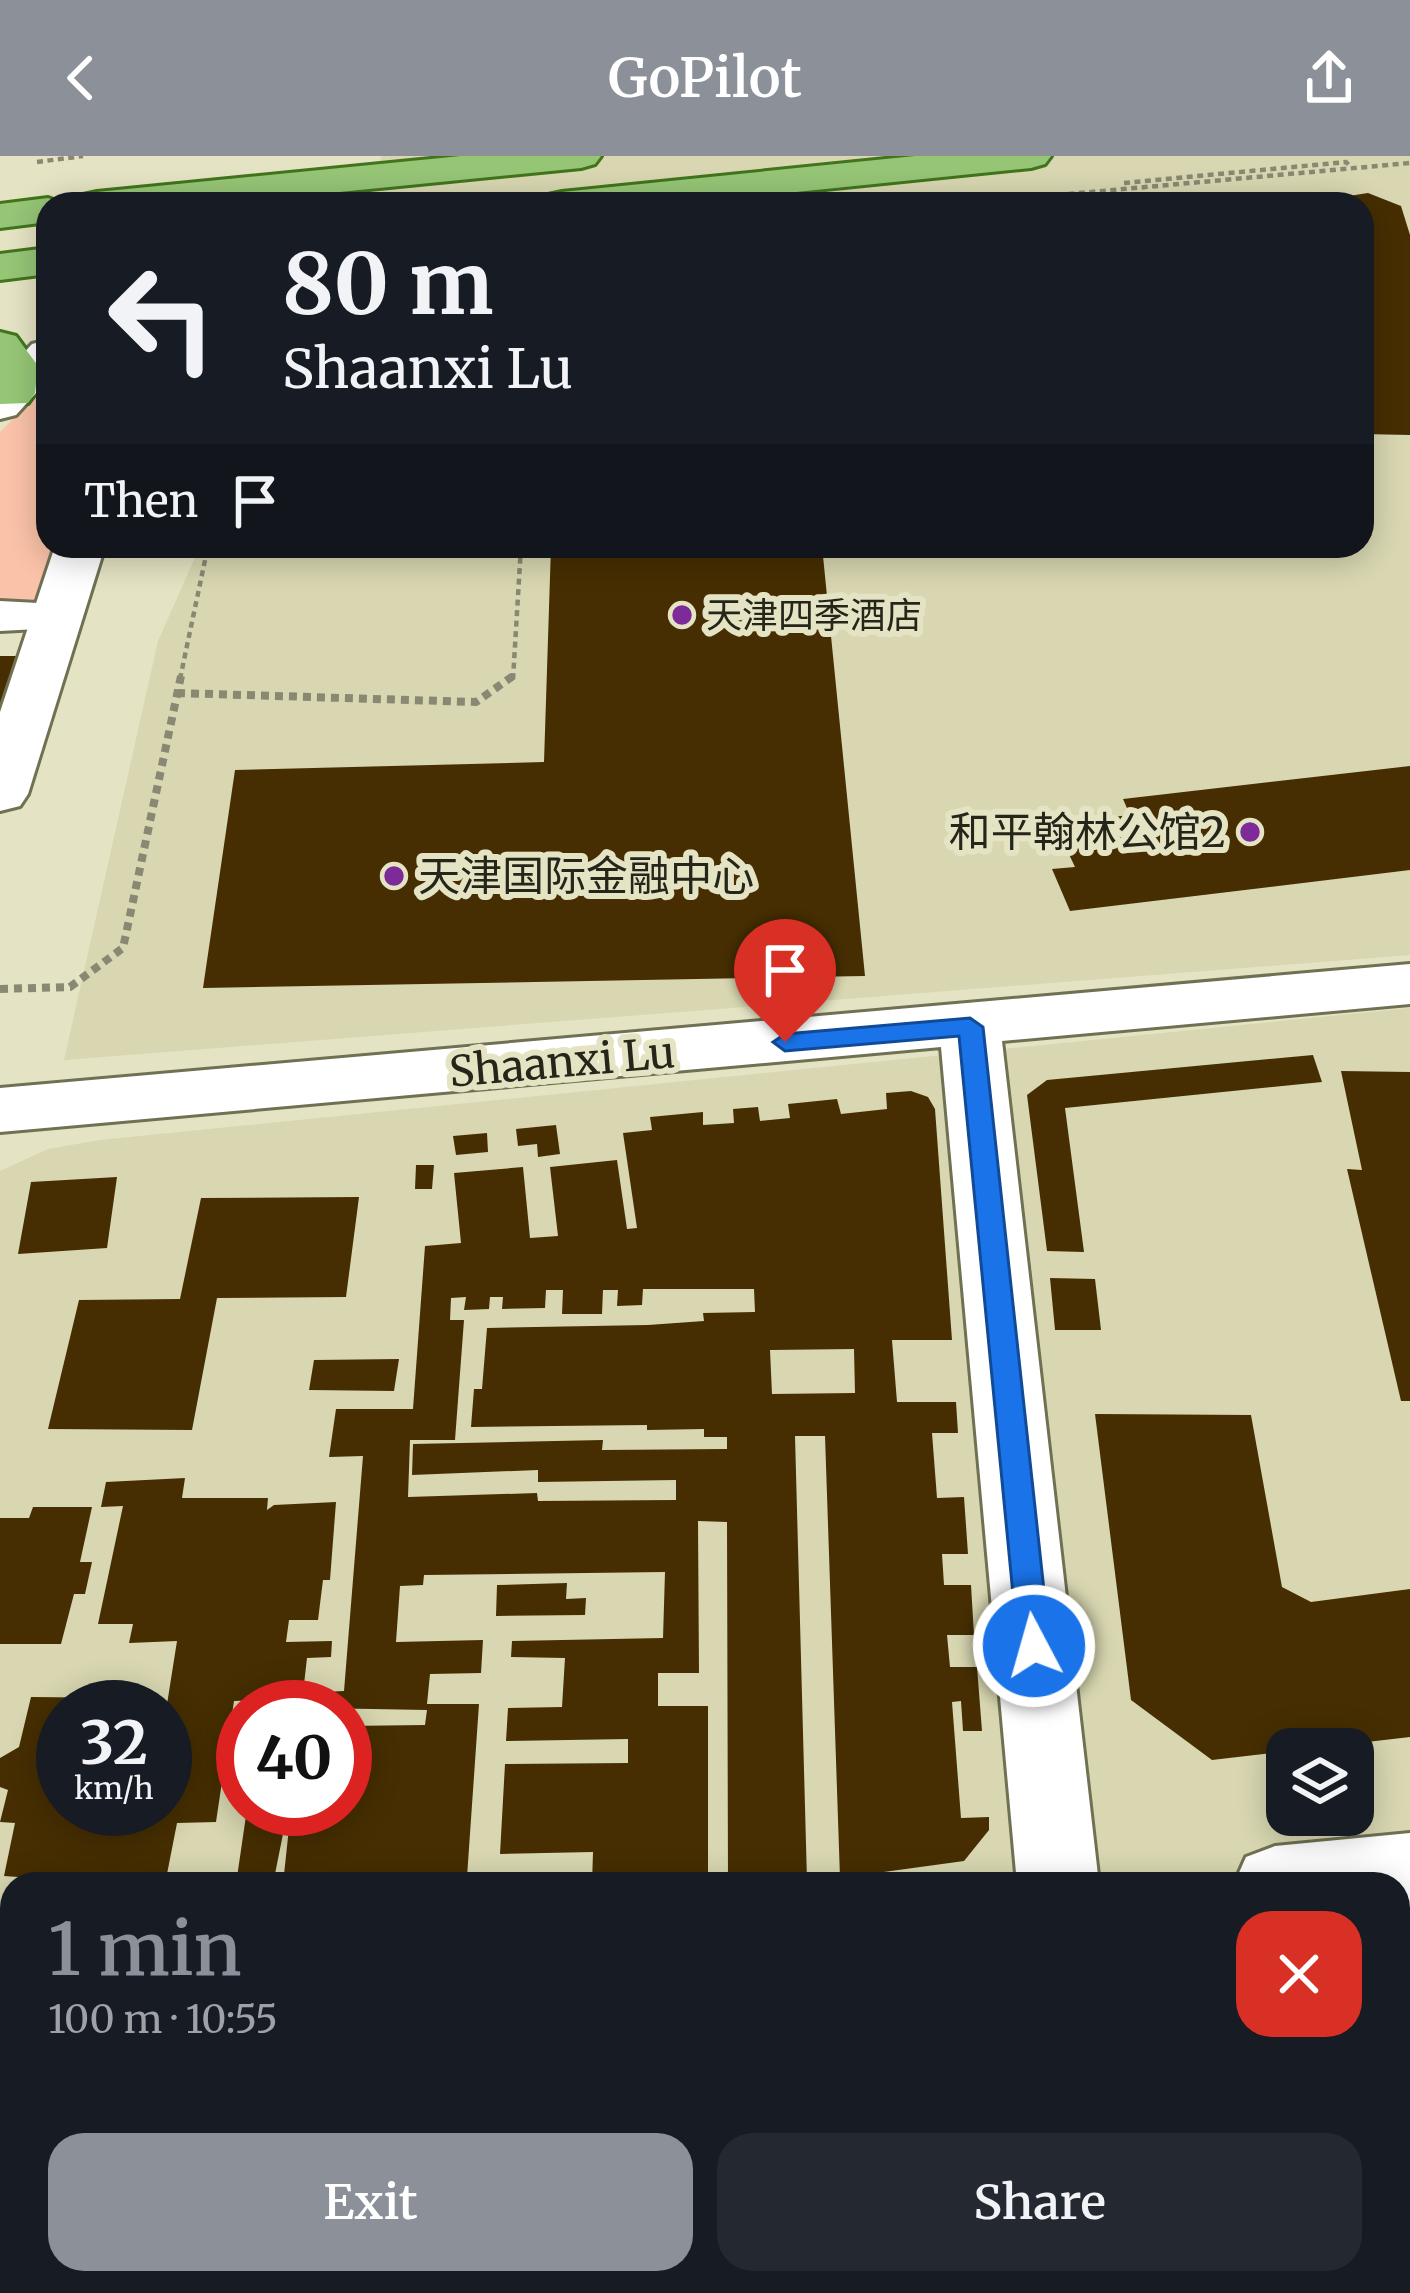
<!DOCTYPE html>
<html lang="en">
<head>
<meta charset="utf-8">
<style>
	body { margin:0; font-family:Merriweather,"Noto Sans SC",serif; background:#242831; color:#f1f3f6; height:100vh; display:flex; flex-direction:column; font-size:45px; white-space:nowrap }
	* { box-sizing:border-box; margin:0 }
	p { font-size:39px; color:#9ea1a6 }
	.icon { flex:none; width:66px; height:66px; fill:none; stroke:currentColor; stroke-width:2; stroke-linecap:round; stroke-linejoin:round }
	.map { position:relative; flex:1; overflow:hidden }
	.drawer { position:absolute; left:0px; top:1716px; width:1410px; height:423px; display:flex; flex-direction:column; background:#171b24; border-radius:36px 36px 0 0; box-shadow:0 6px 30px #0003 }
	.drawer>* { flex:none }
	.banner { position:absolute; left:36px; top:36px; width:1338px; height:366px; border-radius:36px; box-shadow:0 6px 30px #0003; background:#171b24; color:#f1f3f6; overflow:hidden }
	.controls { position:absolute; left:1266px; top:1572px; display:grid; gap:24px }
	.controls a { display:grid; place-items:center; width:108px; height:108px; border-radius:24px; background:#171b24; box-shadow:0 6px 30px #0003; font-size:60px }
	.speed { position:absolute; left:36px; top:1524px; display:flex; gap:24px; font-size:60px; font-weight:700; text-align:center }
	.speed>* { display:grid; place-content:center; width:156px; height:156px; border-radius:50%; background:#171b24; box-shadow:0 6px 30px #0003; line-height:1 }
	.speed small { font-size:30px; font-weight:400 }
	.speed .limit { border:18px solid #d22; background:#fff; color:#111 }
	.pin { position:absolute; display:grid; place-items:center; width:102px; height:102px; color:#fff; margin:-123px -51px; border-radius:50% 50% 50% 0; rotate:-45deg; box-shadow:0 0 12px #0007 }
	.pin .icon { rotate:45deg }
	.me { position:absolute; width:132px; margin:-66px; rotate:354deg; stroke-linejoin:round; filter:drop-shadow(0 0 9px #0008) }
	.turn { display:flex; align-items:center; gap:42px; height:252px; padding:0 48px; font-size:54px }
	.turn .icon { width:156px; height:156px; stroke-width:2.5 }
	.turn b { display:block; font-size:84px; line-height:102px }
	.then { display:flex; align-items:center; height:114px; padding:0 48px; background:#0003; gap:24px; font-size:45px }
	.round { display:grid; place-items:center; flex:none; width:126px; height:126px; border-radius:36px; background:#242831 }
	.headline { display:flex; align-items:center; justify-content:space-between; height:204px; padding:0 48px }
	h1 { font-size:72px; font-weight:600; line-height:90px; color:#8c9099 }
	.action { display:flex; gap:24px; margin-top:auto; padding:24px 48px }
	.action a { flex:1; height:138px; border-radius:36px; background:#8c9099; color:#fff; font-size:48px; font-weight:600; line-height:138px; text-align:center }
	.action a+a { background:#242831; color:#f1f3f6 }
	header { display:flex; justify-content:space-between; align-items:center; height:156px; padding:0 48px; background:#8c9099; color:#fff; font-size:54px; font-weight:600 }
	.map>svg:first-child { display:block }
	.built { fill:#d8d7b1; fill-rule:evenodd }
	.green { fill:#fac2a8 }
	.building { fill:#462e02; fill-rule:evenodd }
	.lines { fill:none; stroke-linecap:round; stroke-linejoin:round }
	.service-casing { stroke:#707053; stroke-width:6 }
	.minor-casing { stroke:#707053; stroke-width:6 }
	.tertiary-casing { stroke:#707053; stroke-width:6 }
	.secondary-casing { stroke:#707053; stroke-width:6 }
	.primary-casing { stroke:#41741b; stroke-width:6 }
	.path-far1 { stroke:#898872; stroke-width:4.5; stroke-dasharray:6 4.5; stroke-linecap:butt }
	.path { stroke:#898872; stroke-width:8; stroke-dasharray:8 6; stroke-linecap:butt }
	.service { fill:#fff; fill-rule:evenodd }
	.minor { fill:#fff; fill-rule:evenodd }
	.tertiary { fill:#fff; fill-rule:evenodd }
	.secondary { fill:#fff; fill-rule:evenodd }
	.primary { fill:#96c576; fill-rule:evenodd }
	.route { fill:#1a73e8; stroke:#114b97; stroke-width:3 }
	.poi-dot { fill:#7e2a99; stroke:#e4e3c3; stroke-width:4.5 }
	.labels { text-anchor:middle; dominant-baseline:central; stroke-width:12; stroke-linejoin:round; paint-order:stroke }
	.far-poi-label { font-size:36px; fill:#26251a; stroke:#e4e3c3; text-anchor:start }
	.poi-label { font-size:42px; fill:#26251a; stroke:#e4e3c3; text-anchor:end }
	.street-label { font-size:42px; fill:#26251a; stroke:#e4e3c3 }
</style>
</head>
<body>
<header><svg class="icon" aria-label="back" viewBox="0 0 24 24"><path d="M15 5l-7 7 7 7"/></svg>GoPilot<svg class="icon" aria-label="share" viewBox="0 0 24 24"><path d="M12 15V3M7 8l5-5 5 5M5 13v7h14v-7"/></svg></header>
<div class="map">
<svg width="1410" height="2137" viewBox="0 0 1410 2137">
	<rect width="100%" height="100%" fill="#e4e3c3"/>
	<!-- built -->
	<path class="built" d="M382,0h1028v799l-1346,105 94,-419 42,-95h1162v-342h-1004z
		M1410,852v1285h-1410v-1122l48,-22 52,-9zM63,1551h102v102h-102zM243,1551h102v102h-102zM1287,1593h66v66h-66zM12,1728h1386v399h-1386z"/>
	<!-- green -->
	<path class="green" d="M48,228v162h5l-14,56 -39,1v-171z"/>
	<!-- building -->
	<path class="building" d="M1368,37l33,13 9,29v200l-48,-1v-230h-65z
		M551,390h271l43,430 -662,12 32,-218 309,-8z
		M0,500h22l-22,64z
		M1410,610v104l-340,41 -18,-42 23,-2 -9,-19 30,-4 -11,-24 45,-5 -7,-16z
		M1313,899l9,27 -257,26 19,144 -37,-1 -20,-156 20,-15z
		M1341,915l69,1v329h-9l-54,-232 15,1z
		M911,935l17,6 7,12 17,231h-60l5,62h59l2,31h-26l5,65 27,-1 4,57h-26l2,31h27l3,50h-27l3,32h27l5,64h-19l-2,-30 -9,1 9,116 28,-1v13l-25,31 -124,17 -15,-442h-30l12,445 -79,3 -1,-362 -29,-1 1,152h-41v33h50v178h-116l1,-32 -93,2 5,-90 123,-1v-24l-122,2 2,-33 54,-1 3,-49 -54,-1 1,-16 151,-3 2,-66 -241,3 -1,10 -23,1 -4,56 87,-2 -2,33 -51,1 -3,30h52l-12,173 69,-2v9h-106l1,-7 -148,7 8,-75h54v-83l80,-1 2,-15 -166,-3 1,-7 -28,1 -18,121 -39,1 -10,51h-48l-2,10 -113,-8 11,-53 -15,-1 8,-32 -8,-3v-29l19,-11 12,-50 100,1 -1,9h-67v102h102v-92l12,-76 -48,2 4,-19h-35l25,-118 -22,1 5,-25 79,-4 -3,20h86l-1,12 7,-5 62,-3 -6,78h-7l-5,40h-29l-3,22 46,-1 -1,16 -24,1 -4,35 41,-2 19,-235 -34,1 7,-48h77l12,-163 36,-3 -7,-70 69,-6 7,71 28,-2 -8,-69 67,-7 10,69 10,-1 -14,-95 29,-3 -2,-13 53,-5v13l31,-2 -1,-14 25,-2 2,14 30,-3 -2,-14 49,-5 4,15 46,-5 -1,-16zM643,1133h111l1,23 -52,1 1,8 -56,4 -161,3 -5,61h-8l-3,38 176,-2v5l57,-1v8h23v12l-125,1 1,-10 -190,4 -1,31 126,-5v12l138,-2v20l-138,1 -1,-8 -129,4 2,-57h45l9,-120h-14l1,-22 15,-1 -2,13 25,-1 1,-12h13l-1,12 43,-1 1,-18h17l-1,24h40l1,-24h15l-1,16 25,-1zM854,1193l1,44 -83,1 -2,-44z
		M556,969l4,29 -22,3 -1,-13 -19,2 -2,-17z
		M487,977l1,19 -32,3 -3,-19z
		M416,1009h18l-2,24h-17z
		M117,1021l-10,71 -89,6 13,-72z
		M359,1041l-13,100 -129,1 -25,132 -144,-1 31,-129 101,-1 21,-101z
		M1050,1122l45,1 6,51h-46z
		M399,1203l-5,32 -85,-1 5,-30z
		M1095,1258l156,1 31,172 29,15 99,-13v148l-198,23 -81,-60z
		M33,1351h59l-12,55h12l-7,32h-11l-13,50h-61v-126h29z
		M567,1427l-1,16 20,-1 -1,17 -89,1 1,-31z
		M247,1653h41l-15,75h-37z
		M12,1783v44l-12,2v-44z
		M1410,1968v169h-146l-1,-10h135v-158z
		M0,2062h12v65h14l-2,10h-24z
		M60,2127h133v10h-134z
		M237,2127h138l-1,10h-137z
		M423,2127h197v10h-197z
		M863,2127h178v10h-178z"/>
	<g class="lines">
		<!-- service casing -->
		<g class="service-casing">
			<path id="service" d="M641,2127h46l-1,10h-46z"/>
		</g>
		<!-- minor casing -->
		<g class="minor-casing">
			<path id="minor" d="M0,445l76,4 7,11 -7,11 -76,4z"/>
		</g>
		<!-- tertiary casing -->
		<g class="tertiary-casing">
			<path id="tertiary" d="M48,184v40l-32,35 -16,4v-41l32,-34z
				M1410,808v40l-408,37 97,843h-82l-76,-837 -941,85v-44z
				M1410,1677v74l-12,2v-25h-164l12,-27 29,-11z
				M12,1847v82l-12,1v-82z
				M1054,2127h92l1,10h-92z"/>
		</g>
		<!-- secondary casing -->
		<g class="secondary-casing">
			<path id="secondary" d="M55,390h50l-77,248 -8,12 -20,5v-99z"/>
		</g>
		<!-- primary casing -->
		<g class="primary-casing">
			<path id="primary" d="M461,0h140l-6,8 -14,4 -362,36h-142l6,-9 14,-3z
				M915,0h136l-6,8 -14,4 -351,36h-138l6,-9 14,-3z
				M48,42l16,6h-16v18l-48,6v-24z
				M48,92v26l-48,6v-26z
				M0,176l16,4 22,30 -3,27 -7,10 -28,1z"/>
		</g>
		<!-- path-far1 -->
		<path class="path-far1" d="M37,6l46,-6
			M1124,27l222,-21 5,5
			M1058,39l352,-32
			M180,523l28,-133
			M513,523l8,-133"/>
		<!-- path -->
		<path class="path" d="M177,537l299,9 37,-26
			M0,833l70,-2 53,-39 58,-272"/>
		<!-- service -->
		<use href="#service" class="service"/>
		<!-- minor -->
		<use href="#minor" class="minor"/>
		<!-- tertiary -->
		<use href="#tertiary" class="tertiary"/>
		<!-- secondary -->
		<use href="#secondary" class="secondary"/>
		<!-- primary -->
		<use href="#primary" class="primary"/>
	</g>
	<!-- route -->
	<path class="route" d="M970,862l13,9 67,619 -5,9 -11,4 -11,-4 -5,-9 -59,-610 -174,15 -12,-9 12,-8z"/>
	<!-- markers -->
	<g class="poi-dot">
		<circle cx="682" cy="459" r="12"/>
		<circle cx="1250" cy="676" r="12"/>
		<circle cx="394" cy="720" r="12"/>
	</g>
	<g class="labels">
		<!-- far-poi labels -->
		<g class="far-poi-label">
			<text x="706" y="459">天津四季酒店</text>
		</g>
		<!-- poi labels -->
		<g class="poi-label">
			<text x="1226" y="676">和平翰林公馆2</text>
			<text x="418" y="720" text-anchor="start">天津国际金融中心</text>
		</g>
		<!-- street labels -->
		<g class="street-label">
			<text transform="translate(562 906) rotate(-5)">Shaanxi Lu</text>
		</g>
	</g>
</svg>
<div class="controls">
<a><svg class="icon" aria-label="layers" viewBox="0 0 24 24"><path d="M12 4l9 5-9 5-9-5zM3 14l9 5 9-5"/></svg></a>
</div>
<div class="speed"><div>32<small>km/h</small></div><div class="limit">40</div></div>
<div class="pin" style="left:785px;top:886px;background:#d93025"><svg class="icon" aria-label="arrive" viewBox="0 0 24 24"><path d="M6 21V4h12l-3 4 3 4H6"/></svg></div>
<svg class="me" style="left:1034px;top:1490px" viewBox="-20 -20 40 40"><circle r="17" fill="#1a73e8" stroke="#fff" stroke-width="3"/><path d="M0-11L8 9 0 5-8 9z" fill="#fff"/></svg>
<div class="banner">
<div class="turn"><svg class="icon" aria-label="left" viewBox="0 0 24 24"><path d="M17 20v-9H6M10 6l-5 5 5 5"/></svg><div><b>80 m</b>Shaanxi Lu</div></div>
<div class="then">Then<svg class="icon" aria-label="arrive" viewBox="0 0 24 24"><path d="M6 21V4h12l-3 4 3 4H6"/></svg></div>
</div>
<section class="drawer">
<div class="headline"><div><h1>1 min</h1><p>100 m · 10:55</p></div><a class="round" style="background:#d93025;color:#fff"><svg class="icon" aria-label="close" viewBox="0 0 24 24"><path d="M6 6l12 12M18 6L6 18"/></svg></a></div>
<div class="action"><a>Exit</a><a>Share</a></div>
</section>
</div>
</body>
</html>
